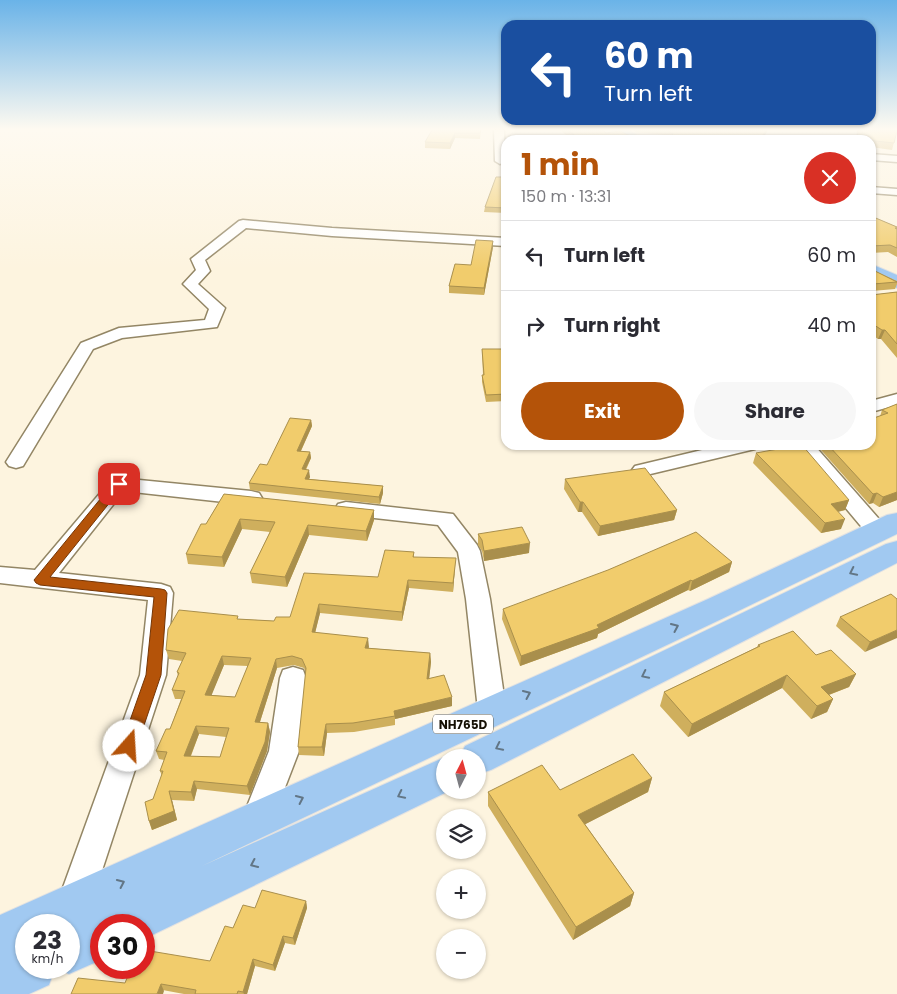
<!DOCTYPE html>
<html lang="en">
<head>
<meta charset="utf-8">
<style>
	body { margin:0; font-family:Poppins,sans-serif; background:#f7f7f7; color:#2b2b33; height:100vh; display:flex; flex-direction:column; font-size:19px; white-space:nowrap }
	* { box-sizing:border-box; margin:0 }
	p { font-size:16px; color:#7c7c81 }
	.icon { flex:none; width:28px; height:28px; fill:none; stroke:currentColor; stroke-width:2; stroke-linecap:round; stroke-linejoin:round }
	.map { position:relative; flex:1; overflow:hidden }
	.sheet { position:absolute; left:501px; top:135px; width:375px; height:315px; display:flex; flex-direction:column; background:#fff; border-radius:15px; box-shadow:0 1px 4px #0004 }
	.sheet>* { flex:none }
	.guide { position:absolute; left:501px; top:20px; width:375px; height:105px; border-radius:15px; box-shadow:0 1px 4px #0004; background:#1a4fa0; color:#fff; overflow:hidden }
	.needle { width:32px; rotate:6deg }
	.controls { position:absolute; left:436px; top:749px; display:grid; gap:10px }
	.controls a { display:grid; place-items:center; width:50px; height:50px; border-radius:50%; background:#fff; box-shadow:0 1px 4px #0004; font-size:25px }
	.speed { position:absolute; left:15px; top:914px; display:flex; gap:10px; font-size:25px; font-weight:700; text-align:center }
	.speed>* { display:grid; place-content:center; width:65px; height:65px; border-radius:50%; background:#fff; box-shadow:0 1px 4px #0004; line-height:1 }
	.speed small { font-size:12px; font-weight:400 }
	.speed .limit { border:8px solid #d22; background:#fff; color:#111 }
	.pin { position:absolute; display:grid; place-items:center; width:42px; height:42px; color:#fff; margin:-21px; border-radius:10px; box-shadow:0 2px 8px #0006 }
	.me { position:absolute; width:55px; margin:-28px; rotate:19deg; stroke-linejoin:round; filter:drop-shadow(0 0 4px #0008) }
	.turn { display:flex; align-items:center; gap:18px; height:105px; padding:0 20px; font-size:22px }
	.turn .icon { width:65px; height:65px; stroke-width:2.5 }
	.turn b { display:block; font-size:35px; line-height:42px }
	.round { display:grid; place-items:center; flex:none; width:52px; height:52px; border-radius:26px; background:#f7f7f7 }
	.headline { display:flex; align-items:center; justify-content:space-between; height:85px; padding:0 20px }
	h1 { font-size:30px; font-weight:700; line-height:38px; color:#b45309 }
	.cta { display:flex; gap:10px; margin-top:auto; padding:10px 20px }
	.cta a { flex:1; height:58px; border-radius:30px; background:#b45309; color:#fff; font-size:20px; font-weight:700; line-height:58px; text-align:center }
	.cta a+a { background:#f7f7f7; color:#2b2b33 }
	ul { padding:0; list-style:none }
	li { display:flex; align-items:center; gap:15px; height:70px; padding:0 20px; border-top:1px solid #e1e1e2 }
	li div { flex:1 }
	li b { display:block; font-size:19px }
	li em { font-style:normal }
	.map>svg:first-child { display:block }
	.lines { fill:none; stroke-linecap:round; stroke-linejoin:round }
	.street-casing { stroke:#938665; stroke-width:3 }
	.highway-casing { stroke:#e3e2e1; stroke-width:2 }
	.street { fill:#fff; fill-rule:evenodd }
	.highway { fill:#a1c9f1; fill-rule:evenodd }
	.wall { fill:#cfaf5d; fill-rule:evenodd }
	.shaded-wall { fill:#a98f4c }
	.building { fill:#f1cc6c; stroke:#a98f4c; fill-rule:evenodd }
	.oneway { stroke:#627686 }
	.route { fill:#b45309; stroke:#753606 }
	.labels { text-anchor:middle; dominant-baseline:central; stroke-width:5; stroke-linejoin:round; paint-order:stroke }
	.shield { fill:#fff; stroke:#5b584f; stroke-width:1 }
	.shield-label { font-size:12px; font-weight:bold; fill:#151004 }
</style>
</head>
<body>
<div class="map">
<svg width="897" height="994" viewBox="0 0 897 994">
	<rect width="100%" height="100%" fill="#fdf4df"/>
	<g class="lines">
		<!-- street casing -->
		<g class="street-casing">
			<path id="street" d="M494,130h10l1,31 -5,3 -5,-3z
				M871,154l26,2v6l-26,-2z
				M871,187l26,2v6l-26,-2z
				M243,220l89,8 174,10v8l-174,-10 -86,-8 -41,32 5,11 -12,13 27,24 -8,19 -95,11 -29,11 -70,117 -7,2 -7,-2 -3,-4 75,-119 38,-15 86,-8 4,-11 -26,-25 13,-14 -5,-11 48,-38z
				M897,394v11l-26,7v-11z
				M723,445h35l-3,4 -113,27 -7,-2 -3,-4 3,-4z
				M793,445h21l72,82 3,5 -3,5 -8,2 -8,-2z
				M119,478l132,13 8,2 3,5 -3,5 -8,2 -127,-14 -65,82 102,11 9,3 3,6 -7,82 -75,229 -5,12 -12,5 -12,-5 -5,-12 83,-229 8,-75 -148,-17v-16l35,3 77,-91z
				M346,502l107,12 24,31 3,6 10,48 16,111 -4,8 -10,4 -10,-4 -4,-8 -12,-111 -8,-47 -20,-27 -100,-11 -3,-5 3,-5z
				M293,667l10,3 3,8 -7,73 -30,78 -11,5 -11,-5 -5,-10 27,-68 11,-73 3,-8z"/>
		</g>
		<!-- highway casing -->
		<g class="highway-casing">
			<path id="highway" d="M612,130h17l16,10h-16z
				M871,264l26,11v13l-26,-12z
				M897,513v21l-167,81 -528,251 243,-109 2,1h-2v32h6l-307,149v-14h-43v35l-32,14 -14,-6 -6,17 -20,9h-29v-79l708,-316 179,-84zM26,925h43v43h-43z
				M897,541v22l-406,207 -13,4v-16h-19l6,-12 421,-202z"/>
		</g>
		<!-- street -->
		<use href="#street" class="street"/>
		<!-- highway -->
		<use href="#highway" class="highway"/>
	</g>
	<!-- wall -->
	<path class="wall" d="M432,130h49l-1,9 -25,-1 -5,11 -25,-1v-6z
		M560,130h43l3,3 24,3h37l-2,-1 -29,-3 -3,-2h135l-6,10h-190z
		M857,130h40l-5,20 -21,-3v-7h-15z
		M506,177v36l-22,-1 1,-5z
		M871,216l26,11v30l-9,-5 -17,1z
		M493,247l-9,48 -35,-2v-7l22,-21z
		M871,267l2,3 24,11v3l-2,5 -23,2v4l25,-3v66l-16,-19h-3l-7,-5z
		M506,321v80l-20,1 -4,-20v-7h1l-1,-26h20z
		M897,404v96l-18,7 -6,-4 -4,1 -48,-54 1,-5h49l11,-35z
		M311,420l1,6 -11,25 9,1 1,6 -5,12 4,7 -1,2 74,7v7l-3,11 -130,-14 -1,-7z
		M756,453l93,47 -4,10 -7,2 3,17 -20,4 -68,-70z
		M565,479l112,31 -3,10 -76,16 -16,-24h-4l-14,-23z
		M224,494l150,16v10l-7,21 -58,-6 -22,52 -35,-4 -2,-10 20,-41 -28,-3 -18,38 -36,-3 -2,-10 20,-30z
		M478,534l51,19 -45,8 -2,-10 -4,-6z
		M414,552v5l41,10 -2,25 -44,-4 -7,33 -82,-8 -5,20 53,5v10l62,5 1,9 -2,17 23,27 -57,13v6l-41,7 -27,1 -3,23 -25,-1 -1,-8 8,-74 -2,-5 -10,-3 -17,3 -17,54 8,1 2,9 -3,19 -17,44 -53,-6 -3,12 -22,-1 5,20 -25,10 -3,-9 4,-22 9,-23 -2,-5 4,-11 -5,-1 -3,-8 14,-22 11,-30h-6l-3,-9 6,-14 -1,-4 5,-11 -13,-2 -3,-9 73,-31 35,2 16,-4 88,-40zM224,665l24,1 -13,31 -24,-2zM199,734l27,3 -6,20 -29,-1z
		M732,562l-3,10 -39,19 -2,-1 -90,44 -1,4 -77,28 -18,-47 1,-10z
		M897,599l-32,53 -29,-26 4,-9z
		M758,645l58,10 40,19 -7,13 -20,8 4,4 -6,13 -16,7 -29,-31 -94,49 -28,-31 4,-14 93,-45z
		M652,778l-4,14 -63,32 49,69 -4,13 -57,34 -85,-134v-14l72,-2z
		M306,901l1,7 -12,37 -10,-2 -10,28 -20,-5 -8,28h-63l-59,-11 85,-22 23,-33 22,-20z"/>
	<!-- shaded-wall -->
	<path class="shaded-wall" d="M766,130h2l-6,10h-2z
		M455,133v5l-5,11v-6z
		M493,241v6l-9,48v-7z
		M882,330h3l-4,9h-3z
		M311,420l1,6 -14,31 -1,-6z
		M310,452l1,6 -9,18v-7z
		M309,470l1,7 -4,8 -1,-6z
		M383,486v7l-3,11 -1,-7z
		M897,492v8l-18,7 4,-10z
		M877,493l-4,10 -4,1 4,-10z
		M849,500l-4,10 -18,4 4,-10z
		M580,502h3l-1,10h-4z
		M374,510v10l-7,21 -1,-10z
		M677,510l-3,10 -76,16 2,-10z
		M240,519l2,10 -18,38 -2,-10z
		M845,519l-4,10 -20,4 4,-10z
		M308,525l1,10 -22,52 -2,-10z
		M530,543l-1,10 -45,8v-10z
		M456,558l-1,9 -2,25v-9z
		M732,562l-3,10 -39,19 2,-10z
		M408,580l1,8 -7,33v-9z
		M691,580l-3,10 -90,44 -1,4 -77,28 1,-10 76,-31z
		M319,604l1,9 -7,28 -1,-9z
		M897,630v8l-32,14 5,-10z
		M368,638l1,9 -3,10 -1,-9z
		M430,653l1,9 -3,26 -1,-9z
		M222,656l2,9 -16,39 -3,-9z
		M276,659l1,9 -20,63 -2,-9z
		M856,674l-7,13 -34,13 6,-13z
		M787,675l-5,13 -94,49 4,-13z
		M452,697v9l-57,13 -1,-8z
		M833,699l-6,13 -16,7 6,-13z
		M268,723l2,9 -3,19 -17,44 -3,-9z
		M326,724l1,9 -3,23 -2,-9z
		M196,726l3,8 -12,31 -3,-9z
		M652,778l-4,14 -72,37 2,-14z
		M194,781l3,8 -3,12 -3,-9z
		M169,791l3,9 5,20 -25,10 -3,-9z
		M634,893l-4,13 -57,34 3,-13z
		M306,901l1,7 -12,37 -2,-7z
		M283,936l2,7 -10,28 -2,-6z
		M253,959l2,7 -8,28h-3l-1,-2z
		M161,984l3,7 -1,3h-6z"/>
	<!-- building -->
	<path class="building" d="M432,130h49l-1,3h-25l-5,10 -25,-1z
		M568,130h35l3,3 14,-2 10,5h41l2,-2 -6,-4h99l-6,10h-180z
		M858,130h39v1l-3,12 -37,-4z
		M496,177h10v31l-21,-1z
		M871,216l26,11v1h-2l2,1v19l-7,-3 -19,1z
		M476,240l17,1 -9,47 -35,-2 6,-22 16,1z
		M871,267l2,3 24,12 -24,2 -1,10z
		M897,292v52l-12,-14h-3l-11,-7v-28z
		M502,321h4v73l-20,1 -4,-20h2l-2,-26h20z
		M897,404v88l-14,5 -6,-4 -4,1 -45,-49h43v-26l17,-6 -6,-3z
		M290,418l21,2 -14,31 13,1 -8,17 7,1 -4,9 78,7 -4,11 -130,-14 11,-19 7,1z
		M800,445h2l47,55 -18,4 14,15 -20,4 -69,-70z
		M645,468l32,42 -77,16 -17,-24h-3l-15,-23z
		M224,494l150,16 -8,21 -58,-6 -23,52 -35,-4 25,-51 -35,-3 -18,38 -36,-3 15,-30h5z
		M522,527l8,16 -46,8 -2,-11 -4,-6z
		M696,532l36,30 -40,19 -1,-1 -94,45 2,3 -78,28 -18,-47 105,-39z
		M385,550l29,2 -1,5 43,1 -3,25 -45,-3 -6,32 -83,-8 -7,28 56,6 -3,10 65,5 -3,26 17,-4 8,22 -58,14 1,5 -42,7 -27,1 -4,23h-24l8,-79 -4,-9 -10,-3 -16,3 -21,63 13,1 -3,19 -18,44 -53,-5 -3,11 -22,-1 5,20 -25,10 -4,-19 8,-3 10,-28h-3l7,-19 -11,-1 10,-22h4l15,-38 -13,-1 7,-17 -2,-1 9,-19 -20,-3 2,-21 11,-19 59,6 -1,3 37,2 2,-4h14l14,-44 74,4zM222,656l29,2 -16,39 -30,-2zM196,726l33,2 -9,29 -36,-1z
		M891,594l6,5v31l-27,12 -30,-25z
		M793,631l23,24 15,-5 25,24 -35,13 12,12 -16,7 -30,-31 -95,49 -28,-32 96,-46 -2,-1z
		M633,754l19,24 -74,37 56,78 -58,34 -88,-135 54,-27 18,25z
		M262,890l44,11 -13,37 -10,-2 -10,29 -20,-6 -10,33 -5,-1 -1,3h-42l1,-4 -35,-6 -4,10h-86l7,-16 47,5 6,-15h13v-18l66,11 15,-35 8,2 10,-23 12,3z"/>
	<!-- one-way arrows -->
	<defs><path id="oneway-chevron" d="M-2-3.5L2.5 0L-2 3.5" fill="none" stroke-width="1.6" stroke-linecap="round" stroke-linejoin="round" transform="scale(1.25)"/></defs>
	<g class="oneway">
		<use href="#oneway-chevron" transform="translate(853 572) rotate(154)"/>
		<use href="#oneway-chevron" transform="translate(675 627) rotate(-24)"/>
		<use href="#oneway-chevron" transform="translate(645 675) rotate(154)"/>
		<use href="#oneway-chevron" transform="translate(527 694) rotate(-24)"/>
		<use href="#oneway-chevron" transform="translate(499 747) rotate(154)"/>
		<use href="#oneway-chevron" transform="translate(401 795) rotate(154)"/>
		<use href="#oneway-chevron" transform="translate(300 799) rotate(-25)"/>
		<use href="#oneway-chevron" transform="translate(254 864) rotate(155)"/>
		<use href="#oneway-chevron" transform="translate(121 883) rotate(-25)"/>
	</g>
	<!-- sky -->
	<linearGradient id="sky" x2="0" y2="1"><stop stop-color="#6ab3e8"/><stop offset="0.48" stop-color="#fefaf1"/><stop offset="1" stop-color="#fefaf1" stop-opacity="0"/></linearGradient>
	<rect width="897" height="269" fill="url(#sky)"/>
	<!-- route -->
	<path class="route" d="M119,480l4,1 2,3 -2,2 -73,91 111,12 4,1 2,3 -6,82 -24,71 -2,4 -6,2 -5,-2 -3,-4 25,-71 8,-78 -114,-12 -4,-2 -2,-3 81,-99z"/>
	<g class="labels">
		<!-- shield labels -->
		<rect class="shield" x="433" y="714.5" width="60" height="19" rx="4"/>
		<g class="shield-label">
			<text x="463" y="724">NH765D</text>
		</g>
	</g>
</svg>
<div class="controls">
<a><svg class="needle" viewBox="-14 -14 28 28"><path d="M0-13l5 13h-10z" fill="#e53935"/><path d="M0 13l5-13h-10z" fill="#7c7c81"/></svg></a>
<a><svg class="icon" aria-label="layers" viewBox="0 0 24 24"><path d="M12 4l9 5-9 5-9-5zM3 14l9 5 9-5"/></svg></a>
<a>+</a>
<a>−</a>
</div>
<div class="speed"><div>23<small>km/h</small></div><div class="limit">30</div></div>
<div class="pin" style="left:119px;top:484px;background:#d93025"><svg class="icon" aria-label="arrive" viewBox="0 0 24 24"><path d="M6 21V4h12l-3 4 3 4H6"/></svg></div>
<svg class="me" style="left:129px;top:746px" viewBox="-20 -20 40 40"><circle r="19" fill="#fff"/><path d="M0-13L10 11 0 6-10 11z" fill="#b45309"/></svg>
<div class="guide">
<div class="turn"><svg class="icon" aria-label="left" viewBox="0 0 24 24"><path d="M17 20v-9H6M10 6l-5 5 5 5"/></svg><div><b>60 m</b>Turn left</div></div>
</div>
<section class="sheet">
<div class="headline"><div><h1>1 min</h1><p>150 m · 13:31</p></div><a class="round" style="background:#d93025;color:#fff"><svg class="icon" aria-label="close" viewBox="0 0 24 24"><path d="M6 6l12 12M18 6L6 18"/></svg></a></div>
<ul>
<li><svg class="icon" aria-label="left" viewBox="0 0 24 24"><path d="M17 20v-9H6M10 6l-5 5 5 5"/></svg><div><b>Turn left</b></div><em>60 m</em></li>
<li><svg class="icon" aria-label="right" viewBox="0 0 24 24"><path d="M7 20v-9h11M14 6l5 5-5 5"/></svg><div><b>Turn right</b></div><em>40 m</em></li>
</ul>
<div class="cta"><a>Exit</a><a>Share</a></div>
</section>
</div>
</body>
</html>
